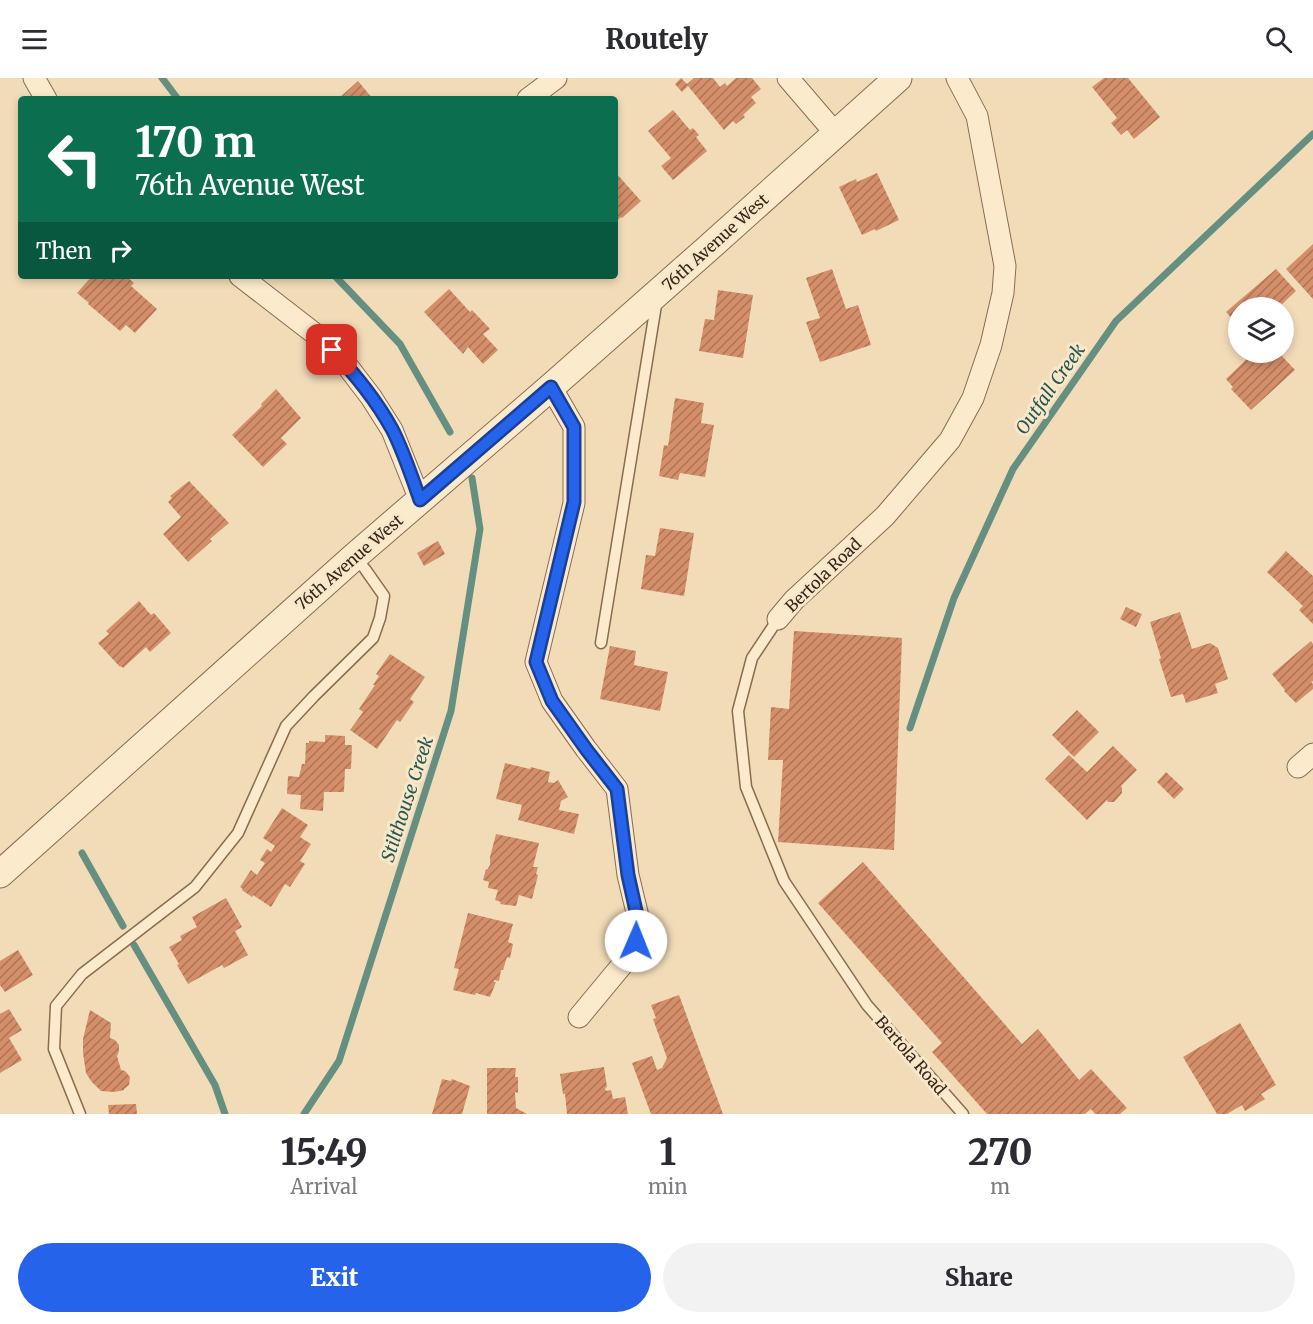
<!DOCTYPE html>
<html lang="en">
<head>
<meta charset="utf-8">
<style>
	body { margin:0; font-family:Merriweather,serif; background:#f2f2f3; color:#2b2b33; height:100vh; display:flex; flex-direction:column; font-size:22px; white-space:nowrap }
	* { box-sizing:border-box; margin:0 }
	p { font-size:20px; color:#7c7c81 }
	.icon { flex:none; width:33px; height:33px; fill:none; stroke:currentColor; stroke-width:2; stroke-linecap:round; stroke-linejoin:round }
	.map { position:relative; height:1036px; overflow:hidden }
	.sheet { display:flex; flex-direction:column; background:#fff; flex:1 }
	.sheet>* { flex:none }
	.banner { position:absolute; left:18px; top:18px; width:600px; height:183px; border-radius:6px; box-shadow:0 3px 9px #0003; background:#0b6e4f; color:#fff; overflow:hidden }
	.fabs { position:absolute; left:1228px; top:219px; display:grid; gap:12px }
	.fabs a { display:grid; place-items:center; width:66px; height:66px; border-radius:50%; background:#fff; box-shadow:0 3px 9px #0003; font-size:30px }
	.pin { position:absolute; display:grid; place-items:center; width:51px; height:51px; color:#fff; margin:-26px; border-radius:12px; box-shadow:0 3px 9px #0006 }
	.me { position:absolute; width:66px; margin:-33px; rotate:1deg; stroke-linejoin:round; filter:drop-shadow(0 0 4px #0008) }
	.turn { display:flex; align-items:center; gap:21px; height:126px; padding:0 18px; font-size:27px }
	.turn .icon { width:78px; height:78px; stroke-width:2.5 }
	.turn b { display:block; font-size:42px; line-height:51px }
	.then { display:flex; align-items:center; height:57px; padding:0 18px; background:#0003; gap:12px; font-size:22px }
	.eta { display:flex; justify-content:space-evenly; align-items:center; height:102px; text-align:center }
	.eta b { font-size:36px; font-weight:800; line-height:42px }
	.cta { display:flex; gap:12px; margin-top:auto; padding:12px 18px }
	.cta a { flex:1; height:69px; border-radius:36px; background:#2563eb; color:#fff; font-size:24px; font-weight:800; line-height:69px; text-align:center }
	.cta a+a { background:#f2f2f3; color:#2b2b33 }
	header { display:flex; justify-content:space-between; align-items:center; height:78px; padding:0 18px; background:#fff; font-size:27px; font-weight:800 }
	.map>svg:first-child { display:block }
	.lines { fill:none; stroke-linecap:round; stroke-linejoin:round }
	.stream { stroke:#658f81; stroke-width:7 }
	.building { fill:url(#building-hatch) }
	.service-casing { stroke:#896b52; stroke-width:13 }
	.minor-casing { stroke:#896b52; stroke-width:23 }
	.tertiary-casing { stroke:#896b52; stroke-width:29 }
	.service { stroke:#fceacc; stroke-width:10 }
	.minor { stroke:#fceacc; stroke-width:21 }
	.tertiary { stroke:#fceacc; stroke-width:27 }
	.route-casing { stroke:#184099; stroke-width:15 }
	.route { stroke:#2563eb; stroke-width:10 }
	.labels { text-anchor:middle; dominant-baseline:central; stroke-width:6; stroke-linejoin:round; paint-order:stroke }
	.street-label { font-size:16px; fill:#362519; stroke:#f8e7c9 }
	.water-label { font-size:18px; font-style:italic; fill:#265851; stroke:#f8e7c9 }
</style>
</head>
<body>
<header><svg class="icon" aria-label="menu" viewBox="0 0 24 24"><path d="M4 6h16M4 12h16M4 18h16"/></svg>Routely<svg class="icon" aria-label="search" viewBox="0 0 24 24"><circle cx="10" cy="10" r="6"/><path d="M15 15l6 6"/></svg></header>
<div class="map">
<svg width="1313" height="1036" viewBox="0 0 1313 1036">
	<defs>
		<pattern id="building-hatch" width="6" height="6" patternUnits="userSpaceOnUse" patternTransform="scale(1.5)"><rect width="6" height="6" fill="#d48e6a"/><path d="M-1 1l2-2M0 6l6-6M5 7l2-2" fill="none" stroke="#ad7456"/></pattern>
	</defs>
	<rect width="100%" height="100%" fill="#f2dcb8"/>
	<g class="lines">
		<!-- stream -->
		<path class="stream" d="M162,0l16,21
			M335,198l65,68 50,88
			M910,650l44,-130 59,-129 103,-148 197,-187
			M82,775l41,73
			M134,867l81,140 10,29
			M304,1036l35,-53 112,-350 29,-182 -8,-51"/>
	</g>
	<!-- building -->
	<path class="building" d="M681,0l6,6 7,-6h19l7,9 5,-4 2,3 9,-8h16l9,11 -10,8 5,6 -13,12 2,2 -9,7 -3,-3 -9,9 -36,-44 -6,6 -7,-8z
		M1104,0h24l32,39 -26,22 -7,-9 -6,5 -10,-12 6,-5 -25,-31z
		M358,3l15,18h-35z
		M673,32l17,20 3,-2 6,7 -3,2 11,14 -34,29 -12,-14 10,-8 -23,-27z
		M615,94l26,29 -19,17 -1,-1 -6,5z
		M877,95l22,47 -23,11 -1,-2 -13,6 -23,-48 17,-8 1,3z
		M1313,166v55l-27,-30z
		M832,191l14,40 12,-4 13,40 -51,17 -14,-40 14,-4 -14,-40z
		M1276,191l20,22 -18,17h-39v18l-13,-14z
		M92,198h34l8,7 -3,3 26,23 -22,24 -9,-8 -6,6 -32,-27 1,-1 -12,-10z
		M449,211l21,23 2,-2 18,19 -7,5 15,16 -15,14 -15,-17 -5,7 -39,-42z
		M718,212l35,5 -10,63 -44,-7 6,-32 9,1z
		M1254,274h20l5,5 2,-2 14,15 -44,40 -20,-21 2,-2 -7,-8z
		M276,311l25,29 -20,20 6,6 -24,23 -31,-32 30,-29 -1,-2z
		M675,320l29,5 -3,20 13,2 -9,52 -25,-4 -2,7 -19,-4 5,-31 4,1z
		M189,403l40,42 -19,16 2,2 -24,21 -25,-28 18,-17 -13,-15 4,-4 -2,-2z
		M660,450l34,5 -10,63 -43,-7 5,-34 9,1z
		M438,463l7,13 -21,12 -7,-13z
		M1286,473l27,25v48l-14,-14 4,-4 -36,-34z
		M139,523l12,14 3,-2 17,20 -21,19 -4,-5 -23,21 -2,-2 -1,1 -22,-24 11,-9 -3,-3z
		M1126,529l16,7 -6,13 -16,-8z
		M1180,534l12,37 18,-6 8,5 10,31 -13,5 3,9 -32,10 -3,-9 -12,3 -12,-38 2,-1 -11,-36z
		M794,553l108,7 -8,212 -116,-8 5,-82h-15l3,-53 18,2z
		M1311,563l2,3v37l-2,1 2,2v5l-17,14 -12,-12 1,-1 -13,-16z
		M610,568l26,5 -2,14 34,7 -8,39 -60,-12z
		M390,576l35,23 -15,22 4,3 -14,20 -3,-2 -20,29 -27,-19 13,-18 -4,-3 16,-24h-2l6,-9 -3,-2z
		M1077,632l22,22 -25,25 -22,-22z
		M325,657l20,1v9h7l-1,24h-6l-1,23h-20l-1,19 -23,-2 1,-14 -14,-1 1,-18 11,1 3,-13h3l1,-21h3v-2l16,1z
		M1113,668l24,24 -16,16 1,2v5l-8,9h-6l-1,-2 -20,20 -42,-41 24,-24 18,17z
		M505,685l25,6 1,-2 19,5 -2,10 6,1 4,-3 10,17 -7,4 -2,9 20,4 -5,20 -56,-14 4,-15 -26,-6z
		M1166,694l18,17 -10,10 -17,-17z
		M282,730l26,17 -8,12 11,7 -11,17 5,3 -15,23 -5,-3 -14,23 -18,-12 -1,2 -10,-7 1,-1 -3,-2 11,-17 6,5 8,-12 -5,-3 7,-11 4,3 4,-6 -12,-8z
		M496,756l43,9 -6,24h5l-2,7 2,1 -6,24 -13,-4 -3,11 -16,-2 1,-2 -6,-2 3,-10 -10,-2 1,-6 -6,-2 3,-11 1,1 3,-5v-8z
		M863,784l159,182 16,-15 41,51 12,-11 36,39 -7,6h-25l-4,-5 -6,5h-98l-55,-62 10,-9 -124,-140z
		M226,820l16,29 -7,4 13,24 -24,13 -2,-3 -34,19 -11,-19 2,-1 -10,-17 13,-7 -2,-4 17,-9 -5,-10z
		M468,835l45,11 -5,18 5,2 -3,14 -3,-1 -4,13h-2l-2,11 -5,-1v2h2l-6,15 -14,-4 -1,2 -22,-5 6,-21 -5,-1z
		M18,872l15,25 -28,17 -5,-7v-24z
		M679,917l44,119h-72l-19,-51 20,-7 5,14 5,-2 5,-10 -14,-39 3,-1 -5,-13z
		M9,931l13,21 -13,8 13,22 -22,13v-59z
		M90,932l21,13 -1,15 5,2 4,5v6l-2,5 4,14 4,1 5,6 -1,8 -5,4v1l-10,2 -13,-1 -10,-10 -5,-8 -3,-20v-14z
		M1240,945l36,62 -15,9 4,5 -20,12 -3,-6 -15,9h-10l-34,-57z
		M604,989l3,20 -2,1 1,3 5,-1 2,9 12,-2 3,17h-61l-2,-20h-2l-3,-20z
		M487,990h29l-1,9h3v16l-3,-1 1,16 11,6h-40z
		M442,1001l9,2 1,-2 18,7 -8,28h-30z
		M136,1026l1,10h-28l-1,-9z"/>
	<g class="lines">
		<!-- service casing -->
		<g class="service-casing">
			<path id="service" d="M778,541l-26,39 -14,53 8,76 38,94 83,124 96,109
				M601,565l56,-344
				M80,1036l-26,-65 2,-43 26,-32 113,-87 43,-54 48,-107 28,-30 59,-58 7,-20 4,-22 -19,-27 -10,-11"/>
		</g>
		<!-- minor casing -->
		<g class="minor-casing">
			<path id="minor" d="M34,0l12,21
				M788,0l48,56
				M528,21l28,-21
				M240,198l79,61 26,26 26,34 21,33 28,70
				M551,309l23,40v76l-38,159 16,39 34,48 31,40 11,86 13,54 -9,24 -53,64
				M778,541l16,-19 91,-84 65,-76 23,-42 18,-53 12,-52 2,-27 -28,-150 -20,-38
				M1298,689l15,-13"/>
		</g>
		<!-- tertiary casing -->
		<g class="tertiary-casing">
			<path id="tertiary" d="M0,796l354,-317 197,-170 154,-136 193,-173"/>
		</g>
		<!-- service -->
		<use href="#service" class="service"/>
		<!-- minor -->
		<use href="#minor" class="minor"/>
		<!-- tertiary -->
		<use href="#tertiary" class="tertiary"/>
	</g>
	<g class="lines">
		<!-- route casing -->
		<g class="route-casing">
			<path id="route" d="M332,272c23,24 44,50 60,79 11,21 20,48 28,71l131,-113 23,40v75l-38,160 16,39 34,48 31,40 11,86 12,54 -4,12"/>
		</g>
		<!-- route -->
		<use href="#route" class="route"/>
	</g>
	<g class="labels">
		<!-- street labels -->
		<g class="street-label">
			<text transform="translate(715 164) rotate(-42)">76th Avenue West</text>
			<text transform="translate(349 484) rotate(-41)">76th Avenue West</text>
			<text transform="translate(823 497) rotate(-44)">Bertola Road</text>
			<text transform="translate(911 977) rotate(49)">Bertola Road</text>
		</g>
		<!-- water labels -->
		<g class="water-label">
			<text transform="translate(1050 311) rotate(-55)">Outfall Creek</text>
			<text transform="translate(407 721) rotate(-72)">Stilthouse Creek</text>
		</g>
	</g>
</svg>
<div class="fabs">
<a><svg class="icon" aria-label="layers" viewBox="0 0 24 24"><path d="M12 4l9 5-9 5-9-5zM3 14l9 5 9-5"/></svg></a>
</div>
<div class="pin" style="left:332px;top:272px;background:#d93025"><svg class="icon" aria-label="arrive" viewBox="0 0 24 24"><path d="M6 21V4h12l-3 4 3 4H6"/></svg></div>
<svg class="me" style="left:636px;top:863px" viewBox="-20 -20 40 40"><circle r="19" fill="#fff"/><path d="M0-13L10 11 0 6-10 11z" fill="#2563eb"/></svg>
<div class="banner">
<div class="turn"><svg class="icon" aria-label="left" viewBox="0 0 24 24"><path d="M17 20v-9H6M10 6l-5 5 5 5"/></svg><div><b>170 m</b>76th Avenue West</div></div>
<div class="then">Then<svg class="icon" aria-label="right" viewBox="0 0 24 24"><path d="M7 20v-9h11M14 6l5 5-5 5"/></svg></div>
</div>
</div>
<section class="sheet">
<div class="eta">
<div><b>15:49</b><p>Arrival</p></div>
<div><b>1</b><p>min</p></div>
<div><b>270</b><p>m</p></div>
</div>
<div class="cta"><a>Exit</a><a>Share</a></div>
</section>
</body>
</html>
